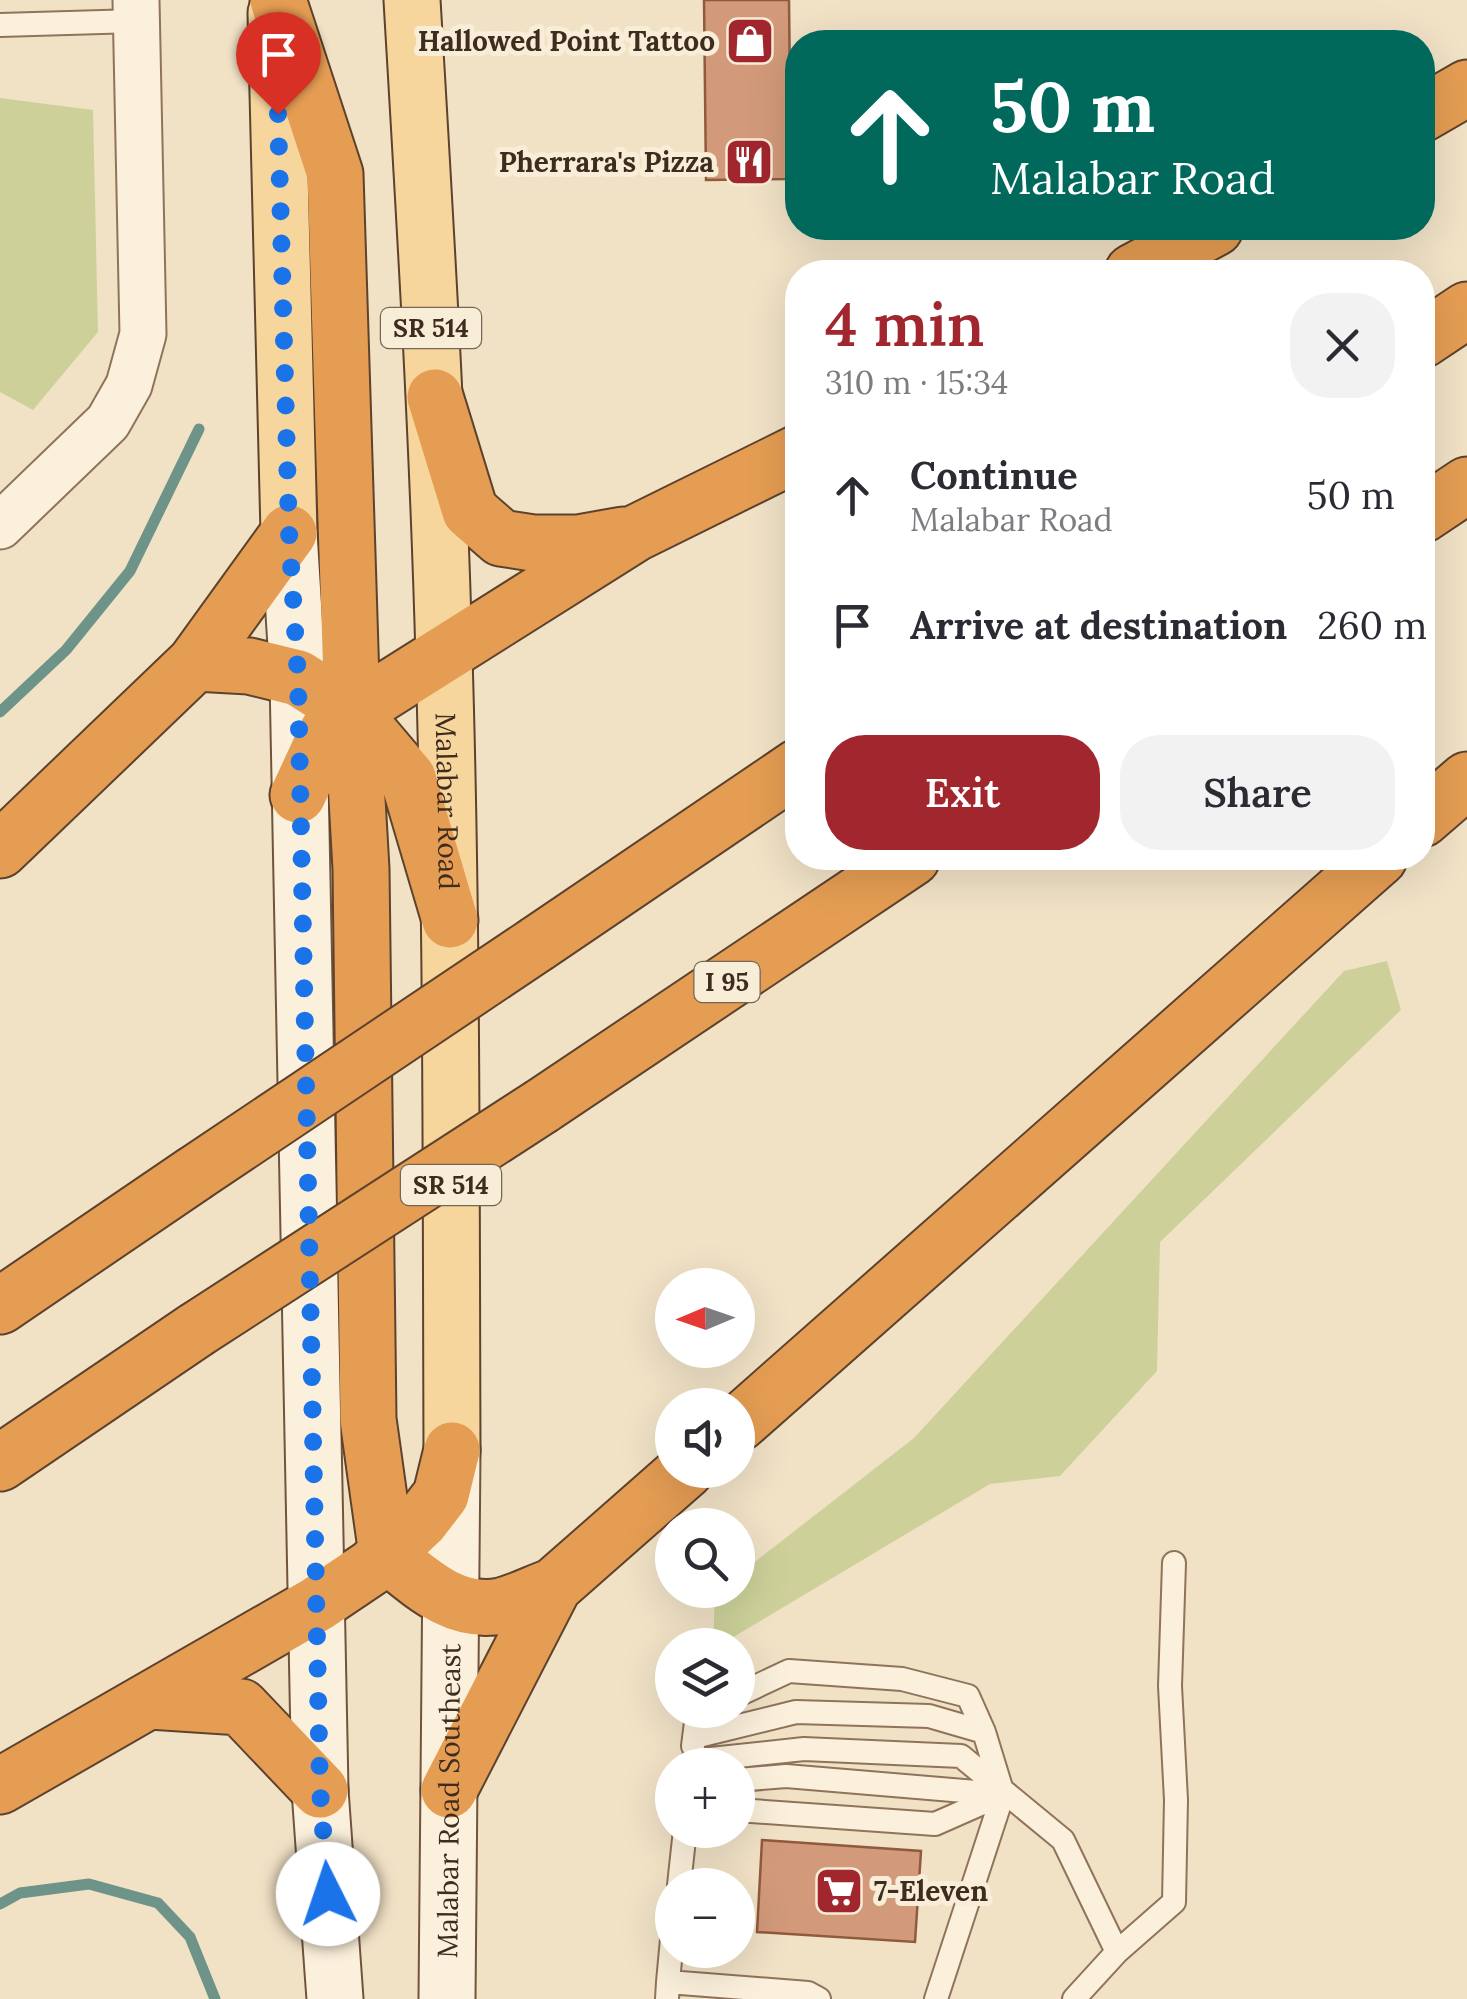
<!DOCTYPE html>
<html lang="en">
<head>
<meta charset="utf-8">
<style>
	body { margin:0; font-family:Lora,serif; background:#f2f2f3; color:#2b2b33; height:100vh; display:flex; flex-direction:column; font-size:38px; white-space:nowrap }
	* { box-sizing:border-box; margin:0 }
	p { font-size:32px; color:#7c7c81 }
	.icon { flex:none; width:55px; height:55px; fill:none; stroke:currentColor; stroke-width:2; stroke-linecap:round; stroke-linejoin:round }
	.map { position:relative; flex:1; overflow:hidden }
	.sheet { position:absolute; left:785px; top:260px; width:650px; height:610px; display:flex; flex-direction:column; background:#fff; border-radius:40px; box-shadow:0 10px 40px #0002 }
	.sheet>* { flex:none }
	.banner { position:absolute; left:785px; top:30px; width:650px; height:210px; border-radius:40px; box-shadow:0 10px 40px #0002; background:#00695c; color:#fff; overflow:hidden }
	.needle { width:65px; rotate:268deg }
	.fabs { position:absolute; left:655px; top:1268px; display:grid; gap:20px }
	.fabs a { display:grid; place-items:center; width:100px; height:100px; border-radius:50%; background:#fff; box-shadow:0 10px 40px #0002; font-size:50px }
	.pin { position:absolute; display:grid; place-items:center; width:85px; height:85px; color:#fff; margin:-102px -42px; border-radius:50% 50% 50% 0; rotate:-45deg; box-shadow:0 0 10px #0007 }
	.pin .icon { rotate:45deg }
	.me { position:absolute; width:110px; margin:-55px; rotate:356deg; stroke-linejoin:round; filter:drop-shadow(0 0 8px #0008) }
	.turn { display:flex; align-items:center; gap:35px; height:210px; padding:0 40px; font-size:45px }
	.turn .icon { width:130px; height:130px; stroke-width:2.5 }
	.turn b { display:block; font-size:70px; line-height:85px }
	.round { display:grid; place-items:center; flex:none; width:105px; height:105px; border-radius:40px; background:#f2f2f3 }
	.head { display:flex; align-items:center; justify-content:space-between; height:170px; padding:0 40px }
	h1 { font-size:60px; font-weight:600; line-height:75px; color:#a2262d }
	.cta { display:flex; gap:20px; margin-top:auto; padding:20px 40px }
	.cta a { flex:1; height:115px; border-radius:40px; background:#a2262d; color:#fff; font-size:40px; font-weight:600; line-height:115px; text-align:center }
	.cta a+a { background:#f2f2f3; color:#2b2b33 }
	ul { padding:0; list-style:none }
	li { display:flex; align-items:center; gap:30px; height:130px; padding:0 40px }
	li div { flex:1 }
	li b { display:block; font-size:38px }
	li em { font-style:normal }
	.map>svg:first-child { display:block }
	.green { fill:#cdd199 }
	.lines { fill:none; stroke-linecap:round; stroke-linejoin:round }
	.stream { stroke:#6e9489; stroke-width:11 }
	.building { fill:#d29a7a; stroke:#905a3e; stroke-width:2.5 }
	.service-casing { stroke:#8f735a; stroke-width:26 }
	.minor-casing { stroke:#8f735a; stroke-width:49 }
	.secondary-casing { stroke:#71543d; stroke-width:59 }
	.primary-casing { stroke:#5d422e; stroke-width:59 }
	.motorway-casing { stroke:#5d422e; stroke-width:59 }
	.service { stroke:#fbf0db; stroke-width:22 }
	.minor { stroke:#fbf0db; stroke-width:45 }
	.secondary { stroke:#fbf0db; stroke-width:55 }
	.primary { stroke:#f6d69d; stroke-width:55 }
	.motorway { stroke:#e59d53; stroke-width:55 }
	.motorway-bridge-casing { stroke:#5d422e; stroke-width:59; stroke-linecap:butt }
	.motorway-bridge { stroke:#e59d53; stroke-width:55 }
	.route { stroke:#1a73e8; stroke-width:18; stroke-dasharray:0 32.4 }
	.labels { text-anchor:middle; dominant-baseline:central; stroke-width:10; stroke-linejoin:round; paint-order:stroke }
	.shield { fill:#f8edd7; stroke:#766656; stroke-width:2.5 }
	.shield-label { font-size:25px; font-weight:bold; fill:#3e2c1f }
	.poi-label { font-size:28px; font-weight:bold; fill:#3e2c1f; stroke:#f8edd7; text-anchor:end }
	.street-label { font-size:28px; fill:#3e2c1f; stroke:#f8edd7 }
</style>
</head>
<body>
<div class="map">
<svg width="1467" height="1999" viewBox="0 0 1467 1999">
	<rect width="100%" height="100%" fill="#f1e2c6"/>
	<!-- green -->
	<path class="green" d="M0,98l93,12 5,222 -65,78 -33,-18z
		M1387,961l14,49 -241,232 -3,129 -97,105 -70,8 -270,161h-7l2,-53 23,-2v-15l176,-137 430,-467z"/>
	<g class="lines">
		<!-- stream -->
		<path class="stream" d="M0,712l66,-62 64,-79 69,-142
			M0,1904l20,-11 69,-9 69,19 32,34 25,62"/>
	</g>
	<!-- building -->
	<path class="building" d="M704,0h85l2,179 -85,1z
		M762,1840l159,11 -6,91 -158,-10z"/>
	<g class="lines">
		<!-- service casing -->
		<g class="service-casing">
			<path id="service" d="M0,25l136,-4
				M738,1695l51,-24 113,8 66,17 16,36
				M694,1737l102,-25 133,4 55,16 19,62 -67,205
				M693,1746l4,-32 8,-4
				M692,1761l112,-12 157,7 102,84 54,112
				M738,1780l48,-4 214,18
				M738,1810l197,14 68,-30
				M679,1885l6,-55
				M668,1982l4,-43
				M667,1999l1,-17 140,11 11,6
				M1074,1999l43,-47 57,-50 2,-102 -6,-114 4,-123"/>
		</g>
		<!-- minor casing -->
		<g class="minor-casing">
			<path id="minor" d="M0,526l108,-104 21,-37 14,-51 -7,-334"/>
		</g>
		<!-- secondary casing -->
		<g class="secondary-casing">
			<g id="secondary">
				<path d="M289,533l9,145 22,1112 15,209"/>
				<path id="s1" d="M447,1999l5,-546"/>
			</g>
		</g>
		<!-- primary casing -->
		<g class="primary-casing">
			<g id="primary">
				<path id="s2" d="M412,0c13,219 26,437 32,657 8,264 7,528 8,793"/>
				<path d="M276,13l13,520"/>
			</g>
		</g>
		<!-- motorway casing -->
		<g class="motorway-casing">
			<path id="motorway" d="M278,0l57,174 17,538 9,157 7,550 19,136c34,27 67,60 114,51 17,-4 36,-14 53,-20
				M1422,114l45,-26
				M1133,272l82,-44
				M1422,340l45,-30
				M435,397l35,114 31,27 32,5h45l45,-8
				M1422,515l45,-30
				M195,663l54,3 49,12 54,34 56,66 42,142
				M298,795l30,-65 24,-18 284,-179 162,-80
				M1422,819l45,-39
				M0,850l195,-187 94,-130
				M537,944l261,-177
				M542,1106l370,-248
				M0,1306l194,-132
				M738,1424l641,-566
				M0,1463l196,-133
				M150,1701l91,6 79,83
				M0,1786l317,-182 55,-37 49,-46 20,-26 11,-45
				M449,1790l105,-204 132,-116"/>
		</g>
		<!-- service -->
		<use href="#service" class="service"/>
		<!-- minor -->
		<use href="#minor" class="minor"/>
		<!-- secondary -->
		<use href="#secondary" class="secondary"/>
		<!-- primary -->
		<use href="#primary" class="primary"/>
		<!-- motorway -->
		<use href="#motorway" class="motorway"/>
		<!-- motorway-bridge casing -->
		<g class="motorway-bridge-casing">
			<path id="motorway-bridge" d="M194,1174l343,-230
				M196,1330l346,-224"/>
		</g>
		<!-- motorway-bridge -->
		<use href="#motorway-bridge" class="motorway-bridge"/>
	</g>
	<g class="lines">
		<!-- route -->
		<path class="route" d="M278,114l11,418 9,146 22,1112 8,104"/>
	</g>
	<!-- icons -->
	<defs>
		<g id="shop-square" transform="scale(2.5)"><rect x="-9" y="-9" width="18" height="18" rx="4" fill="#a2262d" stroke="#f8edd7"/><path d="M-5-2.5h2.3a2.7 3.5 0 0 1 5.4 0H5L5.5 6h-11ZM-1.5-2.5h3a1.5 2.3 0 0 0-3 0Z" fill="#fff"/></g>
		<g id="restaurant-square" transform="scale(2.5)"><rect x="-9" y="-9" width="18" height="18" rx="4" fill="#a2262d" stroke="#f8edd7"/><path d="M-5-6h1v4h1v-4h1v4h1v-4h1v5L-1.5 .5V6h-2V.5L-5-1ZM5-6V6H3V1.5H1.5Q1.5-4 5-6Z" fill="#fff"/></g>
		<g id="supermarket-square" transform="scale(2.5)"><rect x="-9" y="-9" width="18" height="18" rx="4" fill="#a2262d" stroke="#f8edd7"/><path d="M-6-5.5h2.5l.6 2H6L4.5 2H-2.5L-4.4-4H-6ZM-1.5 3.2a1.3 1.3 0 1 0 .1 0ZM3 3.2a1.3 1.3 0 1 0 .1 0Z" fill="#fff"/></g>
	</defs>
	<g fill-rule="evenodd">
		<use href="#shop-square" x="750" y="41"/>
		<use href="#restaurant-square" x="749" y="162"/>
		<use href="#supermarket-square" x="839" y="1891"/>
	</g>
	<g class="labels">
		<!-- shield labels -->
		<g class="shield">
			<rect x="381" y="308" width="100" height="40" rx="8"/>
			<rect x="694.5" y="962" width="65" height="40" rx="8"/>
			<rect x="401" y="1165" width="100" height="40" rx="8"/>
		</g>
		<g class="shield-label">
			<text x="431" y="328">SR 514</text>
			<text x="727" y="982">I 95</text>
			<text x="451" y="1185">SR 514</text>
		</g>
		<!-- poi labels -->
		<g class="poi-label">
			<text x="715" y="41">Hallowed Point Tattoo</text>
			<text x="714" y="162">Pherrara's Pizza</text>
			<text x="874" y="1891" text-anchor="start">7-Eleven</text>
		</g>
		<!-- street labels -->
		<g class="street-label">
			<text stroke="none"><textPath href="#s2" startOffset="802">Malabar Road</textPath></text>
			<text stroke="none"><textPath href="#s1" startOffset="198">Malabar Road Southeast</textPath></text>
		</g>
	</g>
</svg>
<div class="fabs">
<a><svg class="needle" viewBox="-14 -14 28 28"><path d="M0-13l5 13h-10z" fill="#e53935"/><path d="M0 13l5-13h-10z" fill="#7c7c81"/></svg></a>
<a><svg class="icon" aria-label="sound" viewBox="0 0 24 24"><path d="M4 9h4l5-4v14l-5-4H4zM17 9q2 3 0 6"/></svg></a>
<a><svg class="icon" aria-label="search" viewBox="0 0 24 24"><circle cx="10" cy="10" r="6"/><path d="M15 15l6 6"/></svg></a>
<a><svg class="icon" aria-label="layers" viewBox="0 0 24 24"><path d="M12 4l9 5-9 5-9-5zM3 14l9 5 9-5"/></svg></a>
<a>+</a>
<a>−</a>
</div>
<div class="pin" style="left:278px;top:114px;background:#d93025"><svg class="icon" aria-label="arrive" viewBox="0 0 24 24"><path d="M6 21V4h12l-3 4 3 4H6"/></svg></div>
<svg class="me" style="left:328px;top:1894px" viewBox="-20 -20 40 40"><circle r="19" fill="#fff"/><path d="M0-13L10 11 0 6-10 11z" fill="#1a73e8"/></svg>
<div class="banner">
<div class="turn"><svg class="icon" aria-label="ahead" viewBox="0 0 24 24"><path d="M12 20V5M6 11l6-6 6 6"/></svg><div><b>50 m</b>Malabar Road</div></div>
</div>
<section class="sheet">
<div class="head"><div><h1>4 min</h1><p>310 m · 15:34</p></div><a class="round"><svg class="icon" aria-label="close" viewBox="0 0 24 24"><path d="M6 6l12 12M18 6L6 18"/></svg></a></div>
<ul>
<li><svg class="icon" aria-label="ahead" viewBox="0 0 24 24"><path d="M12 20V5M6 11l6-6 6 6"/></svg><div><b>Continue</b><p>Malabar Road</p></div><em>50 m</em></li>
<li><svg class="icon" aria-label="arrive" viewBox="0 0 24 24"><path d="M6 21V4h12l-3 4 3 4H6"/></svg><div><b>Arrive at destination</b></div><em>260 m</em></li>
</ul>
<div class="cta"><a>Exit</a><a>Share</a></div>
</section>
</div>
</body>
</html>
